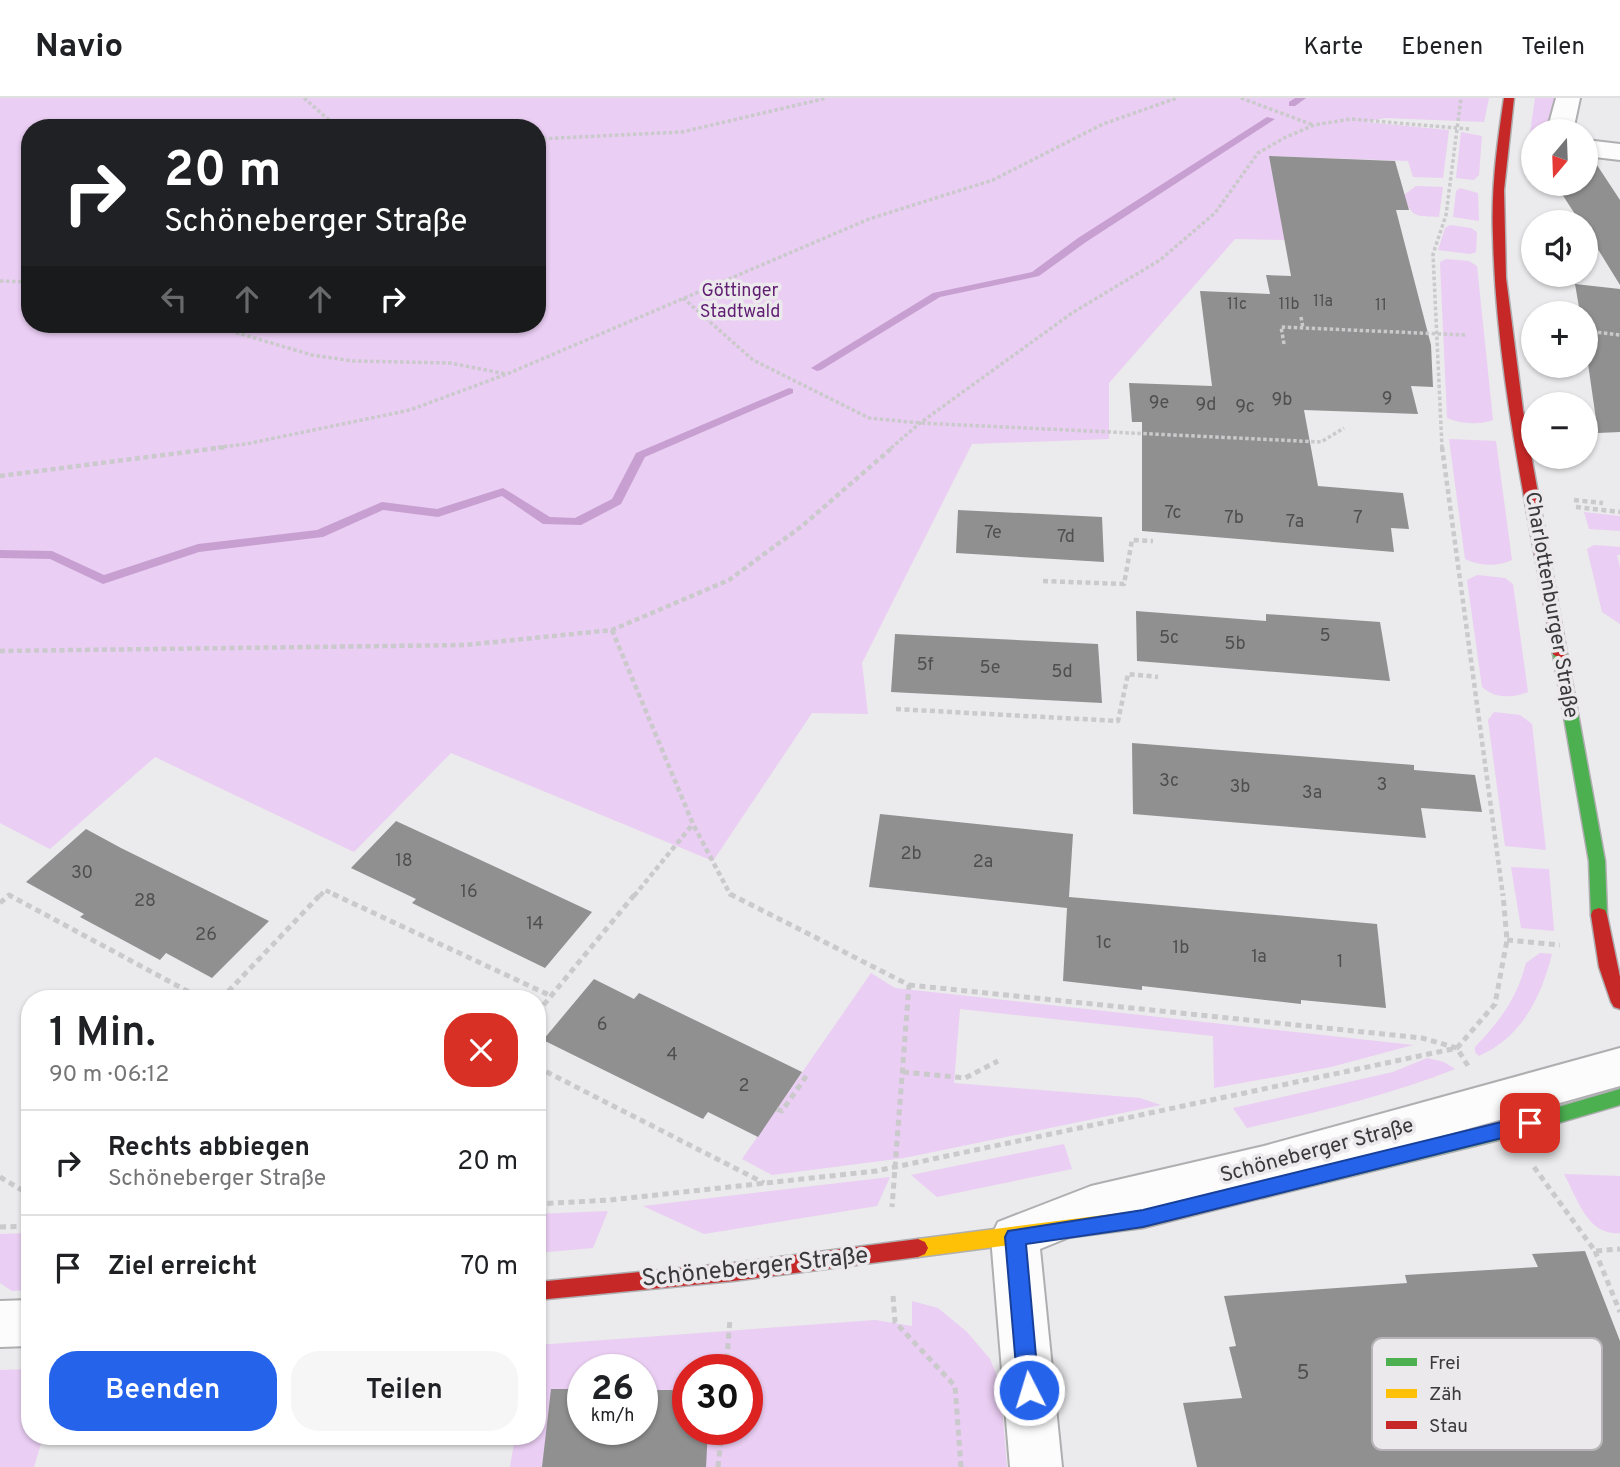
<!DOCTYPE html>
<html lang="de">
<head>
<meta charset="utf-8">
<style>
	body { margin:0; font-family:Overpass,sans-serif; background:#f6f6f6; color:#202124; height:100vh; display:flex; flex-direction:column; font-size:26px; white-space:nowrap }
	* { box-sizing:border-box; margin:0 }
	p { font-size:23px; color:#757577 }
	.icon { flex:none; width:38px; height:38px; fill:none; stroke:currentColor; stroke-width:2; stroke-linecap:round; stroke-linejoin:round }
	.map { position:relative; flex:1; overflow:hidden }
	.panel { position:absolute; left:21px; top:892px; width:525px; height:455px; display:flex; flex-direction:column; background:#fff; border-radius:28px; box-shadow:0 2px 5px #0004 }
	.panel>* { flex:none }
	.banner { position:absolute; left:21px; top:21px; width:525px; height:214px; border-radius:28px; box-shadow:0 2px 5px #0004; background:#202124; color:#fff; overflow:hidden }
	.needle { width:46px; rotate:199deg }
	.fabs { position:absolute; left:1521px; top:21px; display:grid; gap:14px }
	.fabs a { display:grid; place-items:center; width:77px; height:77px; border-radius:50%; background:#fff; box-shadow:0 2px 5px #0004; font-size:35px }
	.speed { position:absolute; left:567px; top:1256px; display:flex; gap:14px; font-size:35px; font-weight:700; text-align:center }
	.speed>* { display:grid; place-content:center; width:91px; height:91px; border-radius:50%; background:#fff; box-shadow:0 2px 5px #0004; line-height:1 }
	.speed small { font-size:18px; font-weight:400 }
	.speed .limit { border:10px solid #d22; background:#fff; color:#111 }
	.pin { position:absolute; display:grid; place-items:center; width:60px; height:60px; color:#fff; margin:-30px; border-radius:14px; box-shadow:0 4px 10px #0006 }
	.me { position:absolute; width:77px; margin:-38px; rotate:355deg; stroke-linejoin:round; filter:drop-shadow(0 0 5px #0008) }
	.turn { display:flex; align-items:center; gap:24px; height:147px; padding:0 28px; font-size:32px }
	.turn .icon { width:91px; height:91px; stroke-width:2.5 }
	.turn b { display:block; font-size:49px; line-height:60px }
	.lanes { display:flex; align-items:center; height:66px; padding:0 28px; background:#0003; justify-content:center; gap:35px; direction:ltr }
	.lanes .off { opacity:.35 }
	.round { display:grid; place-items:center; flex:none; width:74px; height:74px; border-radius:28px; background:#f6f6f6 }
	.overview { display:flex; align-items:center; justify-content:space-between; height:119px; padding:0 28px }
	h1 { font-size:42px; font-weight:600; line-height:52px }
	.cta { display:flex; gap:14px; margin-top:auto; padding:14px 28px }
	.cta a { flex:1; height:80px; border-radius:28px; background:#2563eb; color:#fff; font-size:28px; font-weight:600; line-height:80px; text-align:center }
	.cta a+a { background:#f6f6f6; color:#202124 }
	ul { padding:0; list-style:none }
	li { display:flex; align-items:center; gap:21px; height:105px; padding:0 28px; border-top:2px solid #e0e0e0 }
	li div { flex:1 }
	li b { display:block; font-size:26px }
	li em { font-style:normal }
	header { display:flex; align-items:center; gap:42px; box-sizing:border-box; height:98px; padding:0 35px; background:#fff; border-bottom:2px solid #e0e0e0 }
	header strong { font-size:33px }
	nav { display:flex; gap:38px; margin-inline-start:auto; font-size:24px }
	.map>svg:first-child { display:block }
	.green { fill:#eacef3; fill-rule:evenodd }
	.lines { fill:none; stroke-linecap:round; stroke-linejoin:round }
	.stream { fill:#c7a0d1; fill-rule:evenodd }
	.building { fill:#919091 }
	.street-casing { stroke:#afaeb0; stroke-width:4 }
	.fast-casing { stroke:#afaeb0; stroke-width:3 }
	.slow-casing { stroke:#afaeb0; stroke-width:3 }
	.jam-casing { stroke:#afaeb0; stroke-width:3 }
	.path-far2 { stroke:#cac9cb; stroke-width:3.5; stroke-dasharray:3.5 2.5; stroke-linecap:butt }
	.path-far1 { stroke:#cac9cb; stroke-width:4.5; stroke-dasharray:5 3.5; stroke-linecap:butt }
	.path { stroke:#cac9cb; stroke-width:5; stroke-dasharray:6 4.5; stroke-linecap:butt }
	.street { fill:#fcfcfc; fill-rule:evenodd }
	.fast { fill:#4caf50; fill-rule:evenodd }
	.slow { fill:#ffc107; fill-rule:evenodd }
	.jam { fill:#c62828; fill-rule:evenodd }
	.route { fill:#2563eb; stroke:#184099; stroke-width:2 }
	.labels { text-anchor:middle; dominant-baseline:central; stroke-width:7; stroke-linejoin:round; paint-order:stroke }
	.far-number-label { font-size:16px; fill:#504f50 }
	.far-park-label { font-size:18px; fill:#601e72; stroke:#ece9ed }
	.number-label { font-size:18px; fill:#504f50 }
	.street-label { font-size:21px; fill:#3a393b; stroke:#ece9ed }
	.near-number-label { font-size:21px; fill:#504f50 }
	.near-street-label { font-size:24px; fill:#3a393b; stroke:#ece9ed }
	.key { fill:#ece9ed; stroke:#b7b4b8; stroke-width:2 }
	.key-label { font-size:19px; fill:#3a393b }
</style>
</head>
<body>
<header>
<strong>Navio</strong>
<nav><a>Karte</a><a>Ebenen</a><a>Teilen</a></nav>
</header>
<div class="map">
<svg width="1620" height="1369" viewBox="0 0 1620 1369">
	<rect width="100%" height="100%" fill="#ebeaec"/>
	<!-- green -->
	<path class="green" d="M0,0h1489l-5,24 -99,-4 -20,4 84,8 -6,48 -30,-1 -5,-16 -138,-5 15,84 -50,-1 -126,144v56l-137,5 -110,219 6,51 -56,-1 -99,148 -262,-108 -97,99 -199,-95 -105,92 -50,-26zM30,30h507v196h-507z
		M1535,0h20l-7,33h-15v12l-4,-3z
		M1461,34l21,4 -3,39 -5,5 -18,-2z
		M1416,88l27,1 -4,30c-23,-1 -28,1 -35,-22z
		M1460,90l18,5 1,28 -26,-4 3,-26z
		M1450,127l21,3 6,4 -1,20 -6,2 -32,-4 7,-22z
		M1446,161l23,2 8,5 16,154c-15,5 -31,4 -46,-2l-7,-156z
		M1449,341l47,2 16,119c-14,7 -33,6 -47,-1z
		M1584,414l36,4v15l-31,-2z
		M1594,447l26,2v8h-3l3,12v57l-18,-12 -15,-63z
		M1477,477l28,3 8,6 15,108c-17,6 -32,7 -46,-5l-15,-107z
		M1494,614l26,3 12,9 14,126 -41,-4 -17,-126z
		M1511,769l38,2 5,62 -33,-3z
		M1540,855l12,1c-11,43 -30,83 -73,102l-4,-4v-5c25,-26 42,-49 51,-84z
		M871,875l24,15 518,57 -82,22 -117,21 -1,-52 -253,-27 -6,74 186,15 21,7 -257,53 -132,17 -30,-16z
		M1427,960l17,4 11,7c-68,27 -137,43 -208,59l-14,-20 160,-36z
		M1064,1046l8,25 -135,28 -26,-22z
		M1564,1076l56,2v57c-33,3 -42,-34 -56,-59z
		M890,1079l-13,29 -173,28 -61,-28z
		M608,1113l-15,37 -56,5v-39z
		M30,1135v57l-18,1 -12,-8v-49z
		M912,1203l26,7 29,24 23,27 10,24 7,84h-497l5,-30h22v-92l338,-25 37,6zM583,1272h59v60h-59zM688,1272h59v60h-59z
		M30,1271v68h13l-9,30h-34v-97z"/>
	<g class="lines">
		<!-- stream -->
		<path class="stream" d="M1295,0h11l-11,8h-6v-4z
			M1267,19l8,2 -189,123 -47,34 -99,21 -119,73 -4,1 -6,-3 122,-75 99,-21 46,-34z
			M789,290l4,1v4l-148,64 -24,47 -40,21 -38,-1 -41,-28 -64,21 -55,-7 -60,27 -124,15 -96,32 -53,-25 -50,-1v-8l52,1 52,24 94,-31 119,-14 65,-28 55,7 66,-21 47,29 25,1 37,-19 24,-46z"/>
	</g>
	<!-- building -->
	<path class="building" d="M1269,58l126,5 14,49h-13l35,135 2,42 -22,-1 7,28 -114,-4 14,76 85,7 6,36 -18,-1 3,24 -252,-21v-109h-10l-3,-39 83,3 -12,-95 70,3 -4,-19 25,1z
		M1586,61h7l27,41v85l-34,-55v-8h-6l-18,-28 5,-10h19z
		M1575,186l45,5v143l-22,1 -12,-83v-37h-6z
		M958,412l144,7 2,45 -148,-9z
		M1136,513l130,10v-7l114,8 10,59 -253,-20z
		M895,536l203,10 4,59 -211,-11z
		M1132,645l282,22v5l61,5 7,37 -61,-4 5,30 -293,-24z
		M880,716l193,20 -4,63 308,27 9,84 -85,-8v4l-159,-18v4l-79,-9 4,-73 -198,-21z
		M396,723l104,48 92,43 -47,56 -133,-65 4,-4 -65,-31z
		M86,731l35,19 148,73 -57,57 -46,-25 -6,7 -80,-43 4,-3 -58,-32z
		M594,881l40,20 5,-6 163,79 -44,65 -50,-25 -5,7 -160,-79z
		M1585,1153l35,90v126h-423l-14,-64 59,-5 -13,-51 7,-1 -12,-50 183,-13 -2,-8 133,-8 -6,-13z
		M551,1291h32v41h59v-40h46v40h20l-2,37h-164z"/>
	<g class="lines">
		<!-- street casing -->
		<g class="street-casing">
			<path id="street" d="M1556,0h24l-7,33h-26z
				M1586,42l34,4v16l-34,-4z
				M1620,950v38l-356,100 -170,41 -54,22 22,218h-52l-19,-230 7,-15 93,-36 173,-40z
				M30,1202v46l-30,1v-46z"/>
		</g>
		<!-- fast casing -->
		<g class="fast-casing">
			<path id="fast" d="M1560,551l7,5 38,207 2,54 -2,5h-12l-2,-5 -2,-54 -36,-207z
				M1620,991v16l-113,33 -244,60 -7,-2 -3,-6 3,-6 7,-2 244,-60z"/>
		</g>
		<!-- slow casing -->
		<g class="slow-casing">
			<path id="slow" d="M1263,1084l7,2 3,6 -3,6 -127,32 -225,29 -7,-3 -3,-6 3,-6 7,-3 225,-29z"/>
		</g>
		<!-- jam casing -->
		<g class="jam-casing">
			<path id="jam" d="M1504,0h10l-10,92 2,88 17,132 44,244 -7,5 -7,-5c-24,-136 -57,-280 -60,-418 -2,-46 4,-92 11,-138z
				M1599,810l6,2 2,5 13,62v32l-6,-2 -3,-5 -12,-35 -8,-52 2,-5z
				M918,1141l7,3 3,6 -3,6 -7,3 -185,24 -196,19v-18l196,-19z"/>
		</g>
		<!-- path-far2 -->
		<path class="path-far2" d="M304,0l34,30
			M1241,0l72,27
			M537,41l145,-7 145,-34
			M0,183l30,1
			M683,200l70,62 116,58 51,5 401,19 23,-14
			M1301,219l2,11
			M207,226l105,31 41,6 97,2 56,11
			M1586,233l34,4
			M1284,246l-3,-17 185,8
			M212,350l34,-4 164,-34 97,-36 362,-155 124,-39 110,-56 74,-26
			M891,350l29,-25 152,-110 88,-53 55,-47 43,-60 26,-15 30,-13 37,-6 118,10
			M1442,350l-9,-194 13,-39 15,-117"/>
		<!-- path-far1 -->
		<path class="path-far1" d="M1442,349l61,449
			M0,378l226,-29
			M1574,402l29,3
			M1576,409l44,5
			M1043,483l81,3 8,-44 21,1
			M612,532l81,194 38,72
			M0,553l465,-6 147,-15 117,-50 73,-54 91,-79
			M896,611l222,12 10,-47 30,3
			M320,798l5,-6 12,6
			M634,798l59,-72"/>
		<!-- path -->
		<path class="path" d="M333,796l216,101
			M730,796l179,91 -17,222
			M0,805l9,-8 193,104
			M1507,842l53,5
			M909,887l513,53 35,10 11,18
			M221,901l100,-105
			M537,915l98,-119
			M537,969l227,116
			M903,974l62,6 33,-17
			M777,1011l5,2 25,-36
			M1534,1069l61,84 25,-2
			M0,1079l30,18
			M537,1106l73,-4 266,-29 581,-123 38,-44 12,-64 -4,-46
			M0,1129l30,-1
			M1595,1153l25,61
			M893,1198l2,26 60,64 6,81
			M726,1272l4,-51
			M718,1369l4,-37"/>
		<!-- street -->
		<use href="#street" class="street"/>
		<!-- fast -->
		<use href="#fast" class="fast"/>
		<!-- slow -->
		<use href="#slow" class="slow"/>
		<!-- jam -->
		<use href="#jam" class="jam"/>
	</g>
	<!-- route -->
	<path class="route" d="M1530,1017l6,2 3,6 -3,6 -6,2 -387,96 -117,17 13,146 -3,7 -7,3 -8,-3 -3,-7 -13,-153 3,-6 135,-21z"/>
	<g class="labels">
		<!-- far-number labels -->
		<g class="far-number-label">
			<text x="1323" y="204">11a</text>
			<text x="1237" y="207">11c</text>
			<text x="1289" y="207">11b</text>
			<text x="1381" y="208">11</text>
		</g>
		<!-- far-park labels -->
		<g class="far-park-label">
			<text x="740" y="193">Göttinger<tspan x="740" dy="21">Stadtwald</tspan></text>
		</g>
		<!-- number labels -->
		<g class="number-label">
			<text x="1387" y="301">9</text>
			<text x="1282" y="302">9b</text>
			<text x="1159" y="305">9e</text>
			<text x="1206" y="307">9d</text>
			<text x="1245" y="309">9c</text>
			<text x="1173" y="415">7c</text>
			<text x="1234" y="420">7b</text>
			<text x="1358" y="420">7</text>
			<text x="1295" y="424">7a</text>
			<text x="993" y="435">7e</text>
			<text x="1066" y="439">7d</text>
			<text x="1325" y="538">5</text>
			<text x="1169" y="540">5c</text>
			<text x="1235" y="546">5b</text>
			<text x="925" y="567">5f</text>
			<text x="990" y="570">5e</text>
			<text x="1062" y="574">5d</text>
			<text x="1169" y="683">3c</text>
			<text x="1382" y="687">3</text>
			<text x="1240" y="689">3b</text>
			<text x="1312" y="695">3a</text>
			<text x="911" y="756">2b</text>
			<text x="404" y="763">18</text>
			<text x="983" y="764">2a</text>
			<text x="82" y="775">30</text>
			<text x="469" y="794">16</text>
			<text x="145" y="803">28</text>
			<text x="535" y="826">14</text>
			<text x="206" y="837">26</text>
			<text x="1104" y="845">1c</text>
			<text x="1181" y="850">1b</text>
			<text x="1259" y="859">1a</text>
			<text x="1340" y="864">1</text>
			<text x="602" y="927">6</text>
			<text x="672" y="957">4</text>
			<text x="744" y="988">2</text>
		</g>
		<!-- street labels -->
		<g class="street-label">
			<text transform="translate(1551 507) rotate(80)">Charlottenburger Straße</text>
			<text transform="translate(1317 1053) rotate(-15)">Schöneberger Straße</text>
		</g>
		<!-- near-number labels -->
		<g class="near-number-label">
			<text x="1303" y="1275">5</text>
		</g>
		<!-- near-street labels -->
		<g class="near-street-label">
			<text transform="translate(755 1170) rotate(-6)">Schöneberger Straße</text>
		</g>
	</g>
	<!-- legend -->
	<rect x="1372" y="1240" width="230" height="112" rx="10" class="key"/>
	<rect x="1386" y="1260" width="31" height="8" fill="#4caf50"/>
	<rect x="1386" y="1291" width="31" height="9" fill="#ffc107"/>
	<rect x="1386" y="1323" width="31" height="8" fill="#c62828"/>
	<g class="key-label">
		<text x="1429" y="1271">Frei</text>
		<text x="1429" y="1302">Zäh</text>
		<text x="1429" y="1334">Stau</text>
	</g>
</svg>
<div class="fabs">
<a><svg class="needle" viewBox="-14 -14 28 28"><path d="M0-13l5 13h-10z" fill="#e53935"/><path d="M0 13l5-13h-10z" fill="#757577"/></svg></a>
<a><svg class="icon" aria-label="sound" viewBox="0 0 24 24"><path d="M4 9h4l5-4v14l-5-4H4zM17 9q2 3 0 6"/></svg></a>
<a>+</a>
<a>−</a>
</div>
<div class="speed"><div>26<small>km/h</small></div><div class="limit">30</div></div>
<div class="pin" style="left:1530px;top:1025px;background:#d93025"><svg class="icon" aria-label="arrive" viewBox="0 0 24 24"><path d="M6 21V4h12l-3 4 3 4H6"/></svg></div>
<svg class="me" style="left:1029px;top:1292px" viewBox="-20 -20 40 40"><circle r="17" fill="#2563eb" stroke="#fff" stroke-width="3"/><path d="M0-11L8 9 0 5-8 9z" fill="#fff"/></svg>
<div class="banner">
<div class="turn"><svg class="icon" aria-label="right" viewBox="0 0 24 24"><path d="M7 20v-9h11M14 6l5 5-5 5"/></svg><div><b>20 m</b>Schöneberger Straße</div></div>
<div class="lanes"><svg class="icon off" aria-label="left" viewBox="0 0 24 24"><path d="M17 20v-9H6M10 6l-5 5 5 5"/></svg><svg class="icon off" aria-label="ahead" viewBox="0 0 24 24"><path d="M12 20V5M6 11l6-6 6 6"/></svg><svg class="icon off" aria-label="ahead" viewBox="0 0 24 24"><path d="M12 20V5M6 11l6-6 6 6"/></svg><svg class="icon" aria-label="right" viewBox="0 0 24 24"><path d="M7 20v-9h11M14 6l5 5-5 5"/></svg></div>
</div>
<section class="panel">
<div class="overview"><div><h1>1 Min.</h1><p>90 m · 06:12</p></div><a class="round" style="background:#d93025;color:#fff"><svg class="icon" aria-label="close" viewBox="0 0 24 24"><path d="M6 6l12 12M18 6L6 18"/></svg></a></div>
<ul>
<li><svg class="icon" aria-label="right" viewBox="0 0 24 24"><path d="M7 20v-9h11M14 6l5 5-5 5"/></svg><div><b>Rechts abbiegen</b><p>Schöneberger Straße</p></div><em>20 m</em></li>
<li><svg class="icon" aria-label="arrive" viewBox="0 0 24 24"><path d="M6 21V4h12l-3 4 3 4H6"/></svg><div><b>Ziel erreicht</b></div><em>70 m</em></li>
</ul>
<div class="cta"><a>Beenden</a><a>Teilen</a></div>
</section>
</div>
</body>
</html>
